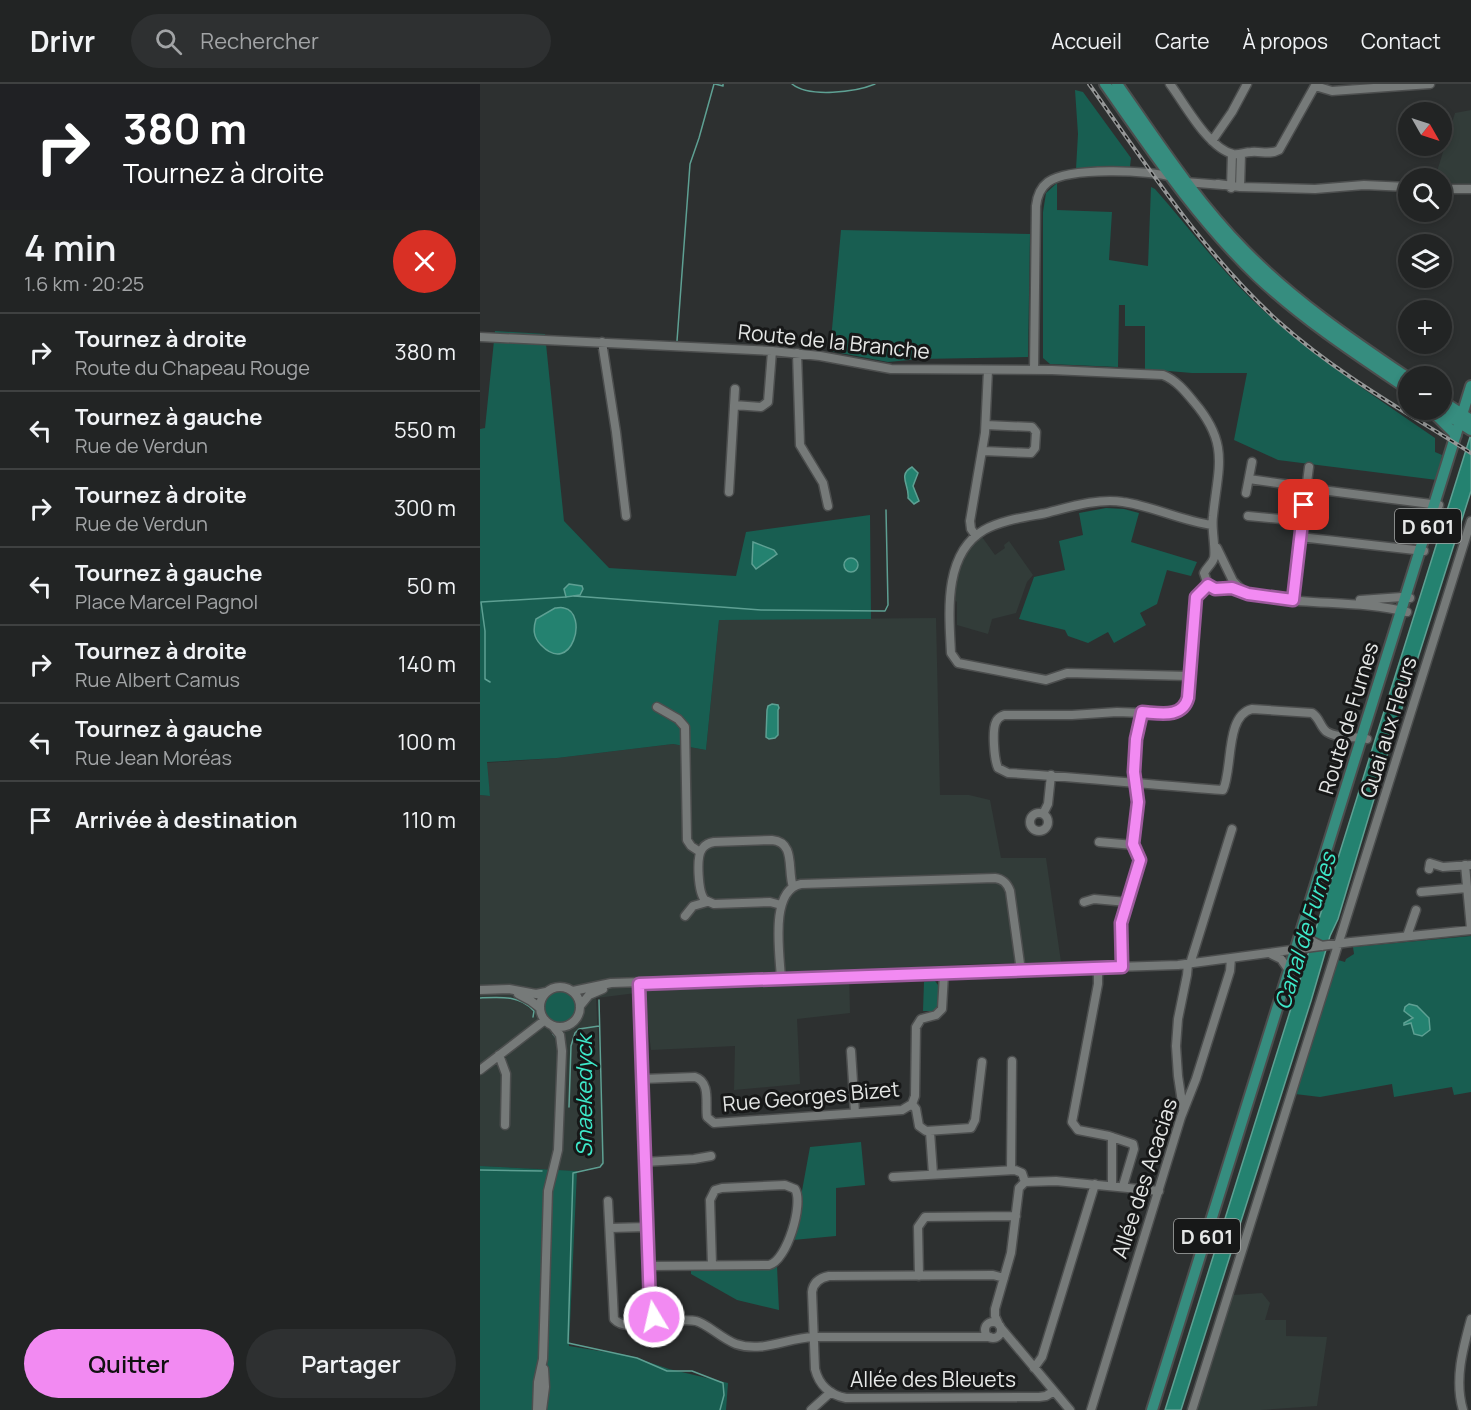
<!DOCTYPE html>
<html lang="fr">
<head>
<meta charset="utf-8">
<style>
	body { margin:0; font-family:Manrope,sans-serif; background:#2e3031; color:#f1f3f6; height:100vh; display:flex; flex-direction:column; font-size:22px; white-space:nowrap }
	* { box-sizing:border-box; margin:0 }
	p { font-size:20px; color:#a2a4a6 }
	.icon { flex:none; width:33px; height:33px; fill:none; stroke:currentColor; stroke-width:2; stroke-linecap:round; stroke-linejoin:round }
	.map { position:relative; flex:1; overflow:hidden }
	.drawer { display:flex; flex-direction:column; background:#222424; width:480px }
	.drawer>* { flex:none }
	.top-card { background:#202124; color:#fff; overflow:hidden }
	.needle { width:39px; rotate:129deg }
	.buttons { position:absolute; left:918px; top:18px; display:grid; gap:12px }
	.buttons a { display:grid; place-items:center; width:54px; height:54px; border-radius:50%; background:#222424; box-shadow:0 3px 9px #0003,0 0 0 2px #3f4141; font-size:30px }
	.pin { position:absolute; display:grid; place-items:center; width:51px; height:51px; color:#fff; margin:-26px; border-radius:12px; box-shadow:0 3px 9px #0006 }
	.me { position:absolute; width:66px; margin:-33px; rotate:351deg; stroke-linejoin:round; filter:drop-shadow(0 0 4px #0008) }
	.turn { display:flex; align-items:center; gap:21px; height:126px; padding:0 24px; font-size:27px }
	.turn .icon { width:78px; height:78px; stroke-width:2.5 }
	.turn b { display:block; font-size:42px; line-height:51px }
	.round { display:grid; place-items:center; flex:none; width:63px; height:63px; border-radius:32px; background:#2e3031 }
	.summary { display:flex; align-items:center; justify-content:space-between; height:102px; padding:0 24px }
	h1 { font-size:36px; font-weight:600; line-height:45px }
	.button { display:flex; gap:12px; margin-top:auto; padding:12px 24px }
	.button a { flex:1; height:69px; border-radius:36px; background:#f28af2; color:#111; font-size:24px; font-weight:600; line-height:69px; text-align:center }
	.button a+a { background:#2e3031; color:#f1f3f6 }
	ul { padding:0; list-style:none }
	li { display:flex; align-items:center; gap:18px; height:78px; padding:0 24px; border-top:2px solid #3f4141 }
	li div { flex:1 }
	li b { display:block; font-size:22px }
	li em { font-style:normal }
	header { display:flex; align-items:center; gap:36px; box-sizing:border-box; height:84px; padding:0 30px; background:#222424; border-bottom:2px solid #3f4141 }
	header strong { font-size:28px }
	nav { display:flex; gap:33px; margin-inline-start:auto; font-size:21px }
	.search { width:420px; height:54px; background:#2e3031; display:flex; align-items:center; gap:15px; box-sizing:border-box; padding:0 21px; border-radius:33px; color:#a2a4a6; font-size:22px }
	main { display:flex; flex:1; min-height:0 }
	.map>svg:first-child { display:block }
	.built { fill:#323c39 }
	.green { fill:#185e51 }
	.water { fill:#248270; stroke:#5ea093; stroke-width:1.5 }
	.lines { fill:none; stroke-linecap:round; stroke-linejoin:round }
	.stream { stroke:#5ea093; stroke-width:1.5 }
	.minor-casing { stroke:#4c4e4e; stroke-width:11 }
	.major-casing { stroke:#4c4e4e; stroke-width:14 }
	.minor { stroke:#767a79; stroke-width:8 }
	.major { stroke:#368d7f; stroke-width:10 }
	.rail-casing { stroke:#959797; stroke-width:4 }
	.rail { stroke:#171818; stroke-width:1.5; stroke-dasharray:4.5; stroke-linecap:butt }
	.route-casing { stroke:#9d5a9d; stroke-width:15 }
	.route { stroke:#f28af2; stroke-width:10 }
	.labels { text-anchor:middle; dominant-baseline:central; stroke-width:6; stroke-linejoin:round; paint-order:stroke }
	.shield { fill:#171818; stroke:#a7a9a8; stroke-width:1.5 }
	.shield-label { font-size:20px; font-weight:bold; fill:#e5e7e6 }
	.street-label { font-size:21px; fill:#e5e7e6; stroke:#171818 }
	.water-label { font-size:22px; font-style:italic; fill:#3ee9ca; stroke:#171818 }
</style>
</head>
<body>
<header>
<strong>Drivr</strong>
<div class="search"><svg class="icon" aria-label="search" viewBox="0 0 24 24"><circle cx="10" cy="10" r="6"/><path d="M15 15l6 6"/></svg>Rechercher</div>
<nav><a>Accueil</a><a>Carte</a><a>À propos</a><a>Contact</a></nav>
</header>
<main>
<section class="drawer">
<div class="top-card">
<div class="turn"><svg class="icon" aria-label="right" viewBox="0 0 24 24"><path d="M7 20v-9h11M14 6l5 5-5 5"/></svg><div><b>380 m</b>Tournez à droite</div></div>
</div>
<div class="summary"><div><h1>4 min</h1><p>1.6 km · 20:25</p></div><a class="round" style="background:#d93025;color:#fff"><svg class="icon" aria-label="close" viewBox="0 0 24 24"><path d="M6 6l12 12M18 6L6 18"/></svg></a></div>
<ul>
<li><svg class="icon" aria-label="right" viewBox="0 0 24 24"><path d="M7 20v-9h11M14 6l5 5-5 5"/></svg><div><b>Tournez à droite</b><p>Route du Chapeau Rouge</p></div><em>380 m</em></li>
<li><svg class="icon" aria-label="left" viewBox="0 0 24 24"><path d="M17 20v-9H6M10 6l-5 5 5 5"/></svg><div><b>Tournez à gauche</b><p>Rue de Verdun</p></div><em>550 m</em></li>
<li><svg class="icon" aria-label="right" viewBox="0 0 24 24"><path d="M7 20v-9h11M14 6l5 5-5 5"/></svg><div><b>Tournez à droite</b><p>Rue de Verdun</p></div><em>300 m</em></li>
<li><svg class="icon" aria-label="left" viewBox="0 0 24 24"><path d="M17 20v-9H6M10 6l-5 5 5 5"/></svg><div><b>Tournez à gauche</b><p>Place Marcel Pagnol</p></div><em>50 m</em></li>
<li><svg class="icon" aria-label="right" viewBox="0 0 24 24"><path d="M7 20v-9h11M14 6l5 5-5 5"/></svg><div><b>Tournez à droite</b><p>Rue Albert Camus</p></div><em>140 m</em></li>
<li><svg class="icon" aria-label="left" viewBox="0 0 24 24"><path d="M17 20v-9H6M10 6l-5 5 5 5"/></svg><div><b>Tournez à gauche</b><p>Rue Jean Moréas</p></div><em>100 m</em></li>
<li><svg class="icon" aria-label="arrive" viewBox="0 0 24 24"><path d="M6 21V4h12l-3 4 3 4H6"/></svg><div><b>Arrivée à destination</b></div><em>110 m</em></li>
</ul>
<div class="button"><a>Quitter</a><a>Partager</a></div>
</section>
<div class="map">
<svg width="991" height="1326" viewBox="0 0 991 1326">
	<rect width="100%" height="100%" fill="#2d3030"/>
	<!-- built -->
	<path class="built" d="M991,26v74l-29,-1v-5h-7l20,-65z
		M502,453l13,18 10,-7 -1,-3 5,-4 24,34 -6,7 -11,31 -24,6 -4,15 -31,-9v-23l-2,-2 2,-21 4,-15 9,-16z
		M456,534l4,177h29l21,5 11,58h45l15,104 -87,2 -125,7 1,42 -53,6 3,65 -66,6 1,-44 -84,4 -7,-58 -48,6 8,167 -27,6 -97,-5v-371l10,1 -4,-33 71,-5 116,-14 33,6 13,-130z
		M782,1209l8,10 -5,17h21v16l41,1 -10,69 -57,4h-64l37,-115z"/>
	<!-- green -->
	<path class="green" d="M595,6l8,2 48,66 -1,9 -54,2 2,-35z
		M577,99v27l55,2 -3,48 39,6 3,-79 4,2c36,41 69,86 110,123 53,47 112,86 170,126v14l7,3 -5,25 -159,-20 -44,-20 13,-67h-55l-47,-4v-43h-20v-21h-6l-1,62 -68,-3 -7,-6v-146l3,-19z
		M361,146l189,4 -2,123 -108,2 -32,3 -58,-11z
		M15,247l50,3 19,187 45,47 127,8 10,-44 124,-17 1,104 -152,1 -13,130 -33,-6 -116,14 -70,4 3,34 -10,-1v-366l5,-1z
		M626,424l18,1 15,4 -8,29 66,20 -6,14 -24,-6 -10,34 -17,9 6,12 -32,18 -6,-11 -20,11 -20,-7 -3,-6 -46,-11 15,-42 31,-7 -6,-29 24,-6 -4,-22z
		M991,852v156l-17,3 -2,-8 -58,10 -2,-13 -72,13 -25,-3 43,-134 7,2 1,-3 8,-5 -1,-7z
		M455,897l3,4v20l-4,6h-11l1,-29z
		M63 923a17 17 0 1 1 34 0a17 17 0 1 1-34 0Z
		M381,1058l4,43 -29,3v48l-43,4 17,-93z
		M0,1082l97,5 -8,175 61,10 39,13 59,14 -2,27h-246z
		M297,1182l2,44 -42,-10 -46,-26v-7z"/>
	<!-- water -->
	<path class="water" d="M991,350v57l-82,258 -51,170 -8,17 -19,65 -130,409h-16z
		M432,383l6,6 -5,13 6,15 -5,3 -6,-6c2,-12 -11,-23 4,-31z
		M273,458l21,8 3,4 -21,15 -4,-5z
		M364 481a7 7 0 1 1 14 0a7 7 0 1 1-14 0Z
		M89,500l13,2 1,3 -3,6 -14,2 -2,-8z
		M75,524c3,0 6,-1 9,0 25,5 8,69 -23,37 -8,-8 -8,-16 -5,-26z
		M292,620l6,1 1,3 -1,2v25l-3,3 -6,1 -3,-2 1,-27 1,-4z
		M929,920l8,2 12,12 1,12 -8,6 -8,-2 -3,-11 -7,2v-2l9,-5 -9,-7 1,-4z"/>
	<g class="lines">
		<!-- stream -->
		<path class="stream" d="M235,0l8,2v-2
			M312,0c17,14 64,8 83,0
			M197,257l13,-177 9,-26 15,-54
			M94,512l187,14 124,1 3,-6 -2,-95
			M10,598l-5,-3v-48l-4,-29 85,-5
			M0,914c19,-1 40,-3 54,13l-1,6
			M119,916l4,163 -3,4 -27,6 -5,170 69,15 30,13h25l31,12 1,12 -4,15
			M73,950l4,5
			M89,1023l2,-61 4,-13 4,-4 20,-3
			M0,1086l62,1"/>
		<!-- minor casing -->
		<g class="minor-casing">
			<path id="minor" d="M690,0c15,20 38,64 63,70 6,1 12,-2 18,-2 10,-1 19,3 28,-2l37,-66
				M835,2l17,5 98,-7
				M732,57l20,-29 15,-28
				M705,98l38,3
				M738,100l22,3 75,2 49,-4 44,2
				M760,103l1,-33
				M751,104l1,-34
				M962,105h29
				M0,253l292,14 48,5 71,13 161,1 111,5c13,5 22,16 31,27 36,42 24,65 19,114 -2,12 3,33 1,42 -2,6 -7,9 -10,15l4,12c8,6 17,1 26,4 55,19 117,9 173,23
				M122,258l14,90 10,84
				M317,269l3,92 23,38 5,23
				M554,286l2,-164c1,-9 4,-18 12,-24 21,-15 101,-12 125,-5
				M254,321l27,2 7,-5 4,-51
				M503,367l48,2 4,-5 1,-16 -4,-5 -46,-2
				M769,395l57,8
				M826,404l133,17
				M249,408l6,-103
				M766,409l6,-31
				M768,432l54,5
				M496,452l-5,-7 -1,-8 15,-88 3,-63
				M820,453l124,14
				M737,464l16,33 9,9
				M728,501l-12,12 -8,101 -6,11 -12,5 -53,-2 -45,3h-68c-4,2 -6,2 -8,7 -4,8 -2,37 2,46l10,5c72,4 143,12 215,17 10,-21 2,-75 29,-81l60,4c8,5 8,14 15,19 11,7 29,4 40,7
				M812,516l17,-133
				M880,516l42,-3 8,1
				M709,592l-122,-3 -21,7 -88,-17 -7,-10c-2,-40 -8,-99 33,-123 18,-10 42,-13 62,-17 24,-6 52,-15 77,-11 30,4 58,19 89,23
				M177,623l21,12 7,8 2,113 4,6 9,6
				M550 738a9 9 0 1 1 18 0a9 9 0 1 1-18 0Z
				M563,730l5,-10 3,-29
				M619,758l35,3
				M985,781l6,64
				M949,785l1,-6 13,4 28,-2
				M941,808l46,-4
				M604,818l10,-3 33,3
				M301,821l-11,-3 -56,2 -9,-4c-7,-7 -9,-43 -3,-51 3,-5 7,-6 12,-7l58,-2c24,2 15,30 21,47
				M205,832l8,-10 14,-4
				M826,848l6,9 10,5
				M927,852l9,-26
				M791,870l10,5 7,10
				M710,880l42,-135
				M642,883l-1,-44 19,-63 -7,-16 5,-45 -4,-25 2,-35 6,-26
				M618,884v16l-26,138 6,8 31,6 24,8 1,5 -11,37
				M301,895c-1,-24 -12,-89 20,-95l194,-6c8,1 12,5 15,13l11,80
				M159,900l11,322 5,12c13,6 28,0 41,3 10,2 26,18 40,23 27,9 51,-6 77,-7h177
				M60 923a20 20 0 1 1 40 0a20 20 0 1 1-40 0Z
				M0,906l29,-1 27,5 10,-2
				M93,907l38,-8 567,-18 173,-23 120,-12
				M38,910l13,7 9,7
				M100,922l9,-11 14,-6
				M371,967l4,62
				M19,971l7,19 -1,51
				M0,986l65,-50
				M162,995l53,-2c16,5 10,27 12,40l7,6 188,-13 10,-6
				M432,1020l3,-8 1,-69 5,-8 15,-4 6,-6 2,-35
				M432,1020l4,5 3,17 7,5 45,-3 4,-8 7,-58
				M703,1025l-5,-33 -2,-30 2,-27 9,-44 1,-11
				M450,1048l3,42
				M165,1078l49,-3 17,-3
				M531,1086l1,-109
				M413,1093l122,-7 7,3 3,9
				M545,1098l31,-1 103,10
				M632,1101v-48
				M128,1117l6,118c9,10 30,6 40,-2
				M130,1144l37,-1
				M169,1182l120,-1c18,-4 35,-62 26,-76l-10,-4 -63,3 -7,2 -5,10 2,65
				M439,1192l-1,-49 7,-10 91,-1
				M524,1194l-11,-3 -164,1c-10,2 -16,7 -17,16l3,77c4,16 15,26 31,29l193,-1 7,-1 8,-5
				M505 1246a8 8 0 1 1 16 0a8 8 0 1 1-16 0Z
				M519,1241l-4,-9v-7l16,-56 8,-65 6,-6
				M521,1244l69,82
				M554,1284l8,-11 53,-173
				M57,1326l1,-28 5,-23 5,-168 10,-41 4,-99 -2,-16 -7,-9
				M62,1326l3,-23 -1,-18
				M331,1326l20,-18
				M611,1326l90,-293 15,-38 34,-108 1,-13
				M712,1326l279,-889
				M983,1326c-9,-30 0,-62 8,-91"/>
		</g>
		<!-- major casing -->
		<g class="major-casing">
			<path id="major" d="M625,0c47,67 93,136 153,193 46,43 98,77 150,112
				M637,0c40,57 78,116 127,166 49,50 106,89 164,128
				M962,317l29,19
				M951,326l25,25
				M960,326l31,20
				M672,1326l319,-1024"/>
		</g>
		<!-- minor -->
		<use href="#minor" class="minor"/>
		<!-- major -->
		<use href="#major" class="major"/>
		<!-- rail casing -->
		<g class="rail-casing">
			<path id="rail" d="M609,0c59,83 114,169 190,238 58,52 127,90 192,131"/>
		</g>
		<!-- rail -->
		<use href="#rail" class="rail"/>
	</g>
	<g class="lines">
		<!-- route casing -->
		<g class="route-casing">
			<path id="route" d="M174,1233l-4,-11 -11,-322 483,-17 -1,-44 19,-63 -7,-16 5,-42 -4,-30 2,-33 6,-27c17,1 40,7 46,-14l8,-101 12,-12 7,4 17,-1 16,6 45,6 11,-95"/>
		</g>
		<!-- route -->
		<use href="#route" class="route"/>
	</g>
	<g class="labels">
		<!-- shield labels -->
		<g class="shield">
			<rect x="915" y="425" width="66" height="34" rx="4.5"/>
			<rect x="694" y="1135" width="66" height="34" rx="4.5"/>
		</g>
		<g class="shield-label">
			<text x="948" y="442">D 601</text>
			<text x="727" y="1152">D 601</text>
		</g>
		<!-- street labels -->
		<g class="street-label">
			<text transform="translate(354 257) rotate(6)">Route de la Branche</text>
			<text transform="translate(868 634) rotate(-73)">Route de Furnes</text>
			<text transform="translate(908 643) rotate(-73)">Quai aux Fleurs</text>
			<text transform="translate(331 1012) rotate(-5)">Rue Georges Bizet</text>
			<text transform="translate(664 1094) rotate(-72)">Allée des Acacias</text>
			<text x="453" y="1295">Allée des Bleuets</text>
		</g>
		<!-- water labels -->
		<g class="water-label">
			<text transform="translate(825 847) rotate(-73)">Canal de Furnes</text>
			<text transform="translate(104 1012) rotate(-90)">Snaekedyck</text>
		</g>
	</g>
</svg>
<div class="buttons">
<a><svg class="needle" viewBox="-14 -14 28 28"><path d="M0-13l5 13h-10z" fill="#e53935"/><path d="M0 13l5-13h-10z" fill="#a2a4a6"/></svg></a>
<a><svg class="icon" aria-label="search" viewBox="0 0 24 24"><circle cx="10" cy="10" r="6"/><path d="M15 15l6 6"/></svg></a>
<a><svg class="icon" aria-label="layers" viewBox="0 0 24 24"><path d="M12 4l9 5-9 5-9-5zM3 14l9 5 9-5"/></svg></a>
<a>+</a>
<a>−</a>
</div>
<div class="pin" style="left:824px;top:421px;background:#d93025"><svg class="icon" aria-label="arrive" viewBox="0 0 24 24"><path d="M6 21V4h12l-3 4 3 4H6"/></svg></div>
<svg class="me" style="left:174px;top:1233px" viewBox="-20 -20 40 40"><circle r="17" fill="#f28af2" stroke="#fff" stroke-width="3"/><path d="M0-11L8 9 0 5-8 9z" fill="#fff"/></svg>
</div>
</main>
</body>
</html>
